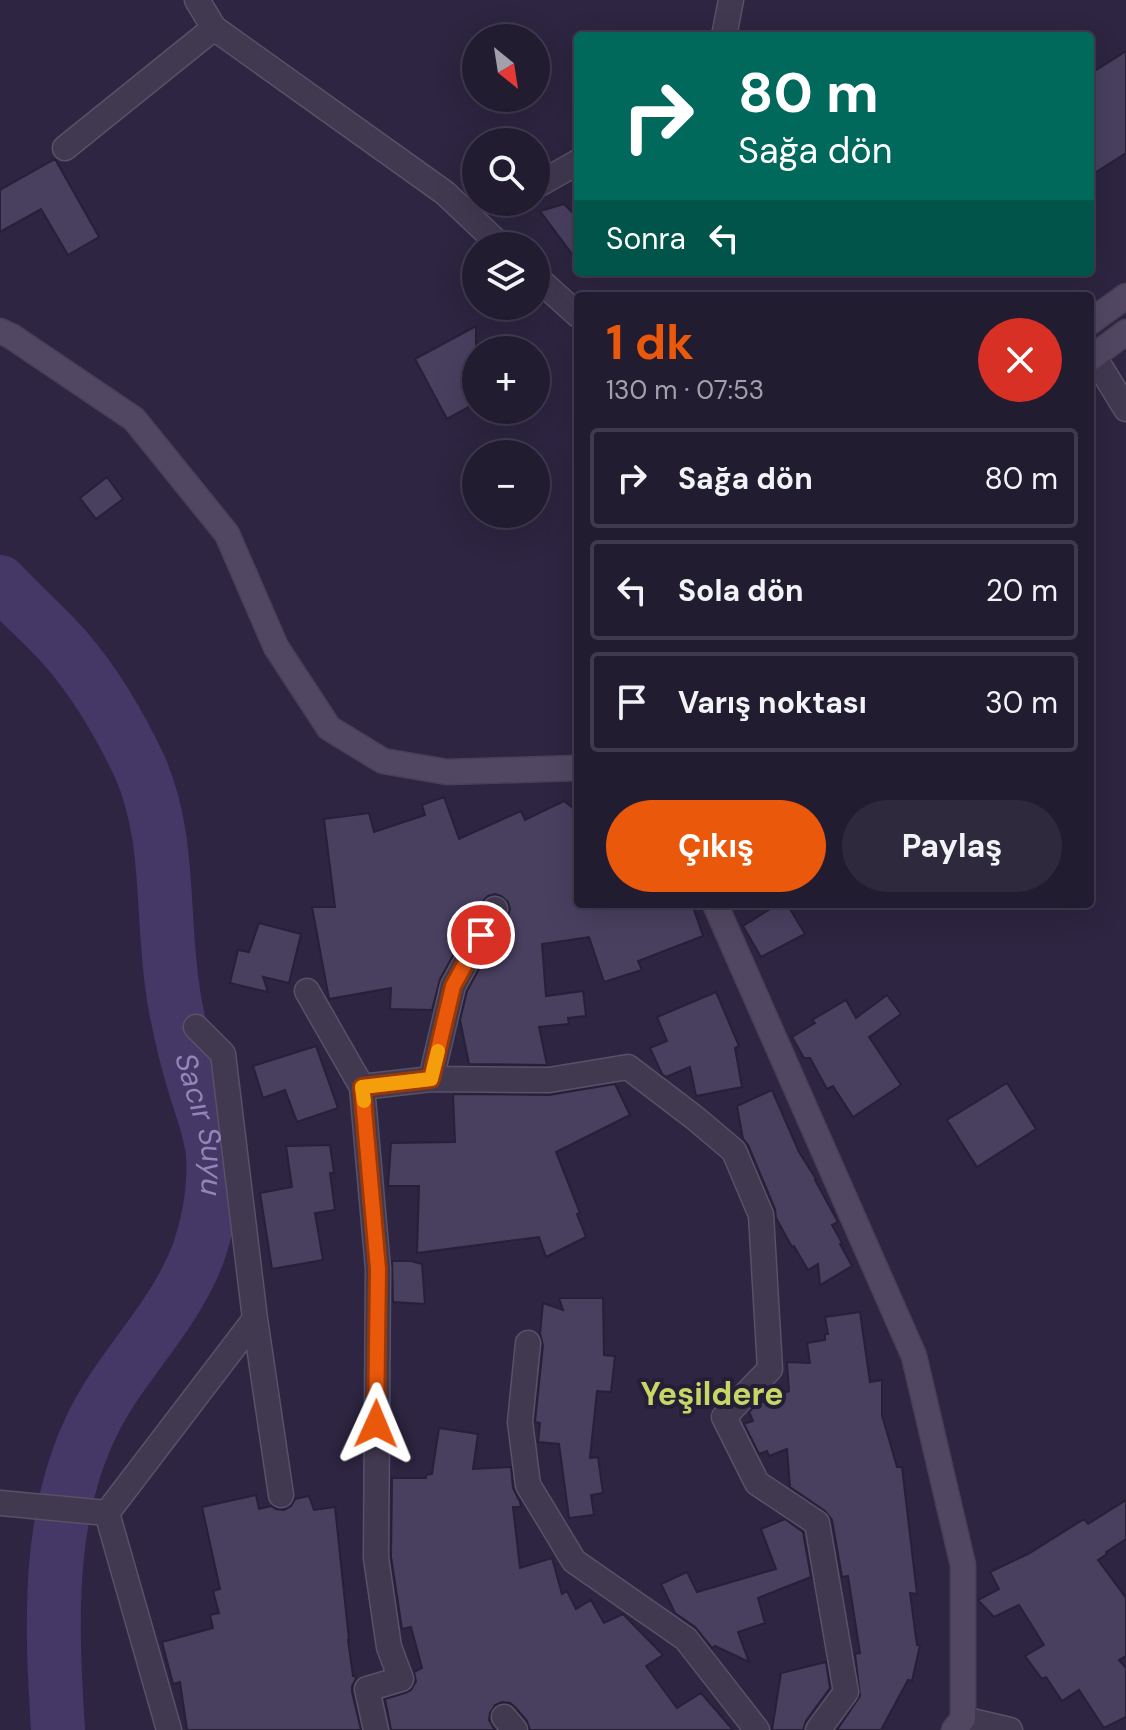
<!DOCTYPE html>
<html lang="tr">
<head>
<meta charset="utf-8">
<style>
	body { margin:0; font-family:"DM Sans",sans-serif; background:#2e293d; color:#f1f3f6; height:100vh; display:flex; flex-direction:column; font-size:30px; white-space:nowrap }
	* { box-sizing:border-box; margin:0 }
	p { font-size:26px; color:#a2a1ab }
	.icon { flex:none; width:44px; height:44px; fill:none; stroke:currentColor; stroke-width:2; stroke-linecap:round; stroke-linejoin:round }
	.map { position:relative; flex:1; overflow:hidden }
	.sheet { position:absolute; left:574px; top:292px; width:520px; height:616px; display:flex; flex-direction:column; background:#221c31; border-radius:8px; box-shadow:0 8px 32px #0002,0 0 0 2px #3f3a4d }
	.sheet>* { flex:none }
	.hud { position:absolute; left:574px; top:32px; width:520px; height:244px; border-radius:8px; box-shadow:0 8px 32px #0002,0 0 0 2px #3f3a4d; background:#00695c; color:#fff; overflow:hidden }
	.needle { width:52px; rotate:150deg }
	.buttons { position:absolute; left:462px; top:24px; display:grid; gap:16px }
	.buttons a { display:grid; place-items:center; width:88px; height:88px; border-radius:50%; background:#221c31; box-shadow:0 8px 32px #0002,0 0 0 2px #3f3a4d; font-size:40px }
	.pin { position:absolute; display:grid; place-items:center; width:68px; height:68px; color:#fff; margin:-34px; border:4px solid #fff; border-radius:50%; box-shadow:0 2px 8px #0007 }
	.me { position:absolute; width:88px; margin:-44px; rotate:1deg; stroke-linejoin:round; filter:drop-shadow(0 0 6px #0008) }
	.turn { display:flex; align-items:center; gap:28px; height:168px; padding:0 32px; font-size:36px }
	.turn .icon { width:104px; height:104px; stroke-width:2.5 }
	.turn b { display:block; font-size:56px; line-height:68px }
	.then { display:flex; align-items:center; height:76px; padding:0 32px; background:#0003; gap:16px; font-size:30px }
	.round { display:grid; place-items:center; flex:none; width:84px; height:84px; border-radius:42px; background:#2e293d }
	.headline { display:flex; align-items:center; justify-content:space-between; height:136px; padding:0 32px }
	h1 { font-size:48px; font-weight:700; line-height:60px; color:#ea580c }
	.cta { display:flex; gap:16px; margin-top:auto; padding:16px 32px }
	.cta a { flex:1; height:92px; border-radius:48px; background:#ea580c; color:#fff; font-size:32px; font-weight:700; line-height:92px; text-align:center }
	.cta a+a { background:#2e293d; color:#f1f3f6 }
	ul { padding:0; list-style:none }
	li { display:flex; align-items:center; gap:24px; height:100px; margin:0 16px 12px; padding:0 16px; border:4px solid #3f3a4d; border-radius:8px }
	li div { flex:1 }
	li b { display:block; font-size:30px }
	li em { font-style:normal }
	.map>svg:first-child { display:block }
	.lines { fill:none; stroke-linecap:round; stroke-linejoin:round }
	.river { stroke:#453766; stroke-width:54 }
	.building { fill:#493f5f; stroke:#272038; stroke-width:2 }
	.street-casing { stroke:#585168; stroke-width:27 }
	.secondary-casing { stroke:#474057; stroke-width:27 }
	.street { stroke:#413950; stroke-width:24 }
	.secondary { stroke:#514763; stroke-width:24 }
	.route-casing { stroke:#983908; stroke-width:20 }
	.route { stroke:#ea580c; stroke-width:14 }
	.slow { stroke:#f59e0b; stroke-width:14 }
	.labels { text-anchor:middle; dominant-baseline:central; stroke-width:8; stroke-linejoin:round; paint-order:stroke }
	.water-label { font-size:30px; font-style:italic; fill:#9385b7; stroke:#251e36 }
	.quarter-label { font-size:32px; font-weight:bold; fill:#c5d765; stroke:#251e36 }
</style>
</head>
<body>
<div class="map">
<svg width="1126" height="1730" viewBox="0 0 1126 1730">
	<rect width="100%" height="100%" fill="#2d2541"/>
	<g class="lines">
		<!-- river -->
		<path class="river" id="s1" d="M0,582c21,23 45,43 66,67 30,35 53,74 73,116 34,76 21,159 36,239 5,27 11,53 19,79 7,25 17,47 19,72 2,34 -4,67 -15,99 -20,53 -60,95 -90,142 -63,100 -57,221 -50,334"/>
	</g>
	<!-- building -->
	<path class="building" d="M1126,51v102l-36,23v-102z
		M55,159l44,78 -31,18 -27,-46 -41,23v-42z
		M564,204l14,14v44l-38,-51z
		M476,326v77l-29,16 -32,-60z
		M107,477l16,22 -27,20 -16,-21z
		M444,797l15,42 62,-28 4,9 39,-19 14,11v92h114l11,32 -65,25 4,9 -38,12 -15,-45 -47,7 4,52 37,-5 3,25 -18,2 1,6 -30,3 8,38 -78,-1 -9,-44 7,-29 41,-76 2,-6 -2,-7 -7,-6 -6,-2 -7,2 -6,6 -42,77 -8,31 -42,-1 1,-21 -62,11 -17,-92h23l-11,-88 45,-6 5,19 51,-17 -3,-10z
		M778,904h9l18,30 -44,23 -18,-31z
		M259,923l42,11 -12,49 -26,-6 5,15 -38,-9 8,-33 11,2z
		M716,992l23,54 -4,2 7,39 -46,9 -6,-29 -24,10 -4,-3 -12,-26 17,-7 -10,-24z
		M887,995l14,19 -32,23 32,48 -48,32 -20,-31 -6,3 -17,-31h-6l-12,-21 23,-14 -3,-3 34,-20 10,18z
		M316,1046l22,62 -41,14 -12,-32 -22,8 -10,-32z
		M1007,1083l29,46 -59,38 -30,-47z
		M615,1084l15,31 -74,37 24,61 -3,1 9,23 -40,20 -7,-20 -122,16 2,-67h-31l3,-43 64,-1 -2,-48 96,1z
		M772,1090l27,62 17,27 -1,1 23,42 -6,3 10,18 -2,1 12,22 -32,19 -2,-21 -10,6 -14,-24 -2,1 -16,-29 -1,-9 -27,-64 -5,-6 -6,-33z
		M330,1145l4,28h-4l5,37 -20,3 8,47 -51,9 -12,-76 32,-6 -6,-41z
		M392,1261h19l11,3 3,40 -32,-2z
		M559,1298h44l1,57 11,1 -4,36 -14,-1 -7,67 8,-1 5,36 -12,2 3,20 -25,3 -10,-74 -21,-2 2,-19 -5,-1 8,-77 -3,-11 3,-31 20,7z
		M860,1312l10,70 12,-2v35l15,52h5l15,127 -7,-1 7,52h3l-8,36 -4,-1 -27,50h-44l23,-34 -5,-42 5,-1 -12,-77 -6,1 -10,-57 -7,-9 -35,-24 -3,-38 -18,7 -2,-5 -8,3 -15,-30 9,-3 -4,-9 8,-8 32,-13 -2,-29 23,1 -3,-20 18,-3v-6h3l-3,-17z
		M439,1428l39,6 -5,35 38,-2 2,21 7,14 1,5h-8l7,61 32,-10 10,36 5,-3 9,18 15,-9 13,23 19,-9 40,41 -17,11 31,42 24,-15 32,37h-203l-3,-9 -12,-14 -5,-4 -8,-1 -7,3 -5,8 -1,7 6,10h-104l-6,-31 20,-6 6,-3 5,-9 -2,-9 8,-4 -11,-41 -9,2 -11,-72 1,-79h34v-3l6,-1z
		M256,1495l3,14 12,-3 5,3 8,1 7,-4 4,-7 14,-3 5,14 21,-3 14,133h-1l5,36h2l1,3 -4,7v6l9,38h-174l-7,-48 -7,2 -11,-42 51,-14 -3,-13 9,-2 -6,-22 7,-2 -18,-82z
		M1126,1500v39l-20,13 1,2 -9,6 28,38v58l-7,4 7,8v49l-22,11 -25,-38 -17,11 -16,-24 -4,2 -17,-23 19,-11 -25,-40 -25,12 -16,-17 21,-11 -9,-17 38,-18 56,-35 4,5z
		M785,1519l18,13 8,45 -53,21 7,25 -27,9 11,30 -34,-16 -3,2 -17,-21 -20,-14 -14,-29 26,-12 10,20 79,-23 -15,-40z
		M826,1662l4,26 -24,33 -3,9h-31l9,-57z"/>
	<g class="lines">
		<!-- street casing -->
		<g class="street-casing">
			<path id="street" d="M197,0l17,28 231,165 56,53
				M724,36l7,-36
				M65,148l149,-120
				M536,186l42,-24
				M536,277l42,38
				M1093,355l33,54
				M307,991l55,96
				M431,1079l118,1 79,-13 67,51 39,33 27,64 9,154 -46,48 33,66 60,40 29,169 -28,38
				M255,1319l26,176
				M528,1343l-8,79 8,63 46,76 112,78 71,91
				M0,1503l107,10
				M107,1513l148,-194 -32,-265 -27,-27
				M107,1513l62,217
				M504,1717l11,13
				M963,1719l47,11
				M376,1730l-9,-41 34,-10 -12,-32 -13,-89 2,-289 -16,-182 69,-8 22,-93 42,-77"/>
		</g>
		<!-- secondary casing -->
		<g class="secondary-casing">
			<path id="secondary" d="M1090,322l36,-26
				M0,331l11,5 123,83 93,115 49,113 53,81 54,33 64,11 131,-4
				M1090,359l36,-27
				M715,904l199,452 49,209v154l-9,11"/>
		</g>
		<!-- street -->
		<use href="#street" class="street"/>
		<!-- secondary -->
		<use href="#secondary" class="secondary"/>
	</g>
	<g class="lines">
		<!-- route casing -->
		<g class="route-casing">
			<path id="route" d="M376,1424l2,-155 -16,-182 69,-8 22,-93 28,-51"/>
		</g>
		<!-- route -->
		<use href="#route" class="route"/>
		<!-- slow -->
		<path class="slow" d="M364,1101l-2,-14 69,-8 7,-28"/>
	</g>
	<g class="labels">
		<!-- water labels -->
		<g class="water-label">
			<text stroke="none"><textPath href="#s1" startOffset="598">Sacır Suyu</textPath></text>
		</g>
		<!-- quarter labels -->
		<g class="quarter-label">
			<text x="712" y="1394">Yeşildere</text>
		</g>
	</g>
</svg>
<div class="buttons">
<a><svg class="needle" viewBox="-14 -14 28 28"><path d="M0-13l5 13h-10z" fill="#e53935"/><path d="M0 13l5-13h-10z" fill="#a2a1ab"/></svg></a>
<a><svg class="icon" aria-label="search" viewBox="0 0 24 24"><circle cx="10" cy="10" r="6"/><path d="M15 15l6 6"/></svg></a>
<a><svg class="icon" aria-label="layers" viewBox="0 0 24 24"><path d="M12 4l9 5-9 5-9-5zM3 14l9 5 9-5"/></svg></a>
<a>+</a>
<a>−</a>
</div>
<div class="pin" style="left:481px;top:935px;background:#d93025"><svg class="icon" aria-label="arrive" viewBox="0 0 24 24"><path d="M6 21V4h12l-3 4 3 4H6"/></svg></div>
<svg class="me" style="left:376px;top:1424px" viewBox="-20 -20 40 40"><path d="M0-17L14 15 0 8-14 15z" fill="#ea580c" stroke="#fff" stroke-width="4"/></svg>
<div class="hud">
<div class="turn"><svg class="icon" aria-label="right" viewBox="0 0 24 24"><path d="M7 20v-9h11M14 6l5 5-5 5"/></svg><div><b>80 m</b>Sağa dön</div></div>
<div class="then">Sonra<svg class="icon" aria-label="left" viewBox="0 0 24 24"><path d="M17 20v-9H6M10 6l-5 5 5 5"/></svg></div>
</div>
<section class="sheet">
<div class="headline"><div><h1>1 dk</h1><p>130 m · 07:53</p></div><a class="round" style="background:#d93025;color:#fff"><svg class="icon" aria-label="close" viewBox="0 0 24 24"><path d="M6 6l12 12M18 6L6 18"/></svg></a></div>
<ul>
<li><svg class="icon" aria-label="right" viewBox="0 0 24 24"><path d="M7 20v-9h11M14 6l5 5-5 5"/></svg><div><b>Sağa dön</b></div><em>80 m</em></li>
<li><svg class="icon" aria-label="left" viewBox="0 0 24 24"><path d="M17 20v-9H6M10 6l-5 5 5 5"/></svg><div><b>Sola dön</b></div><em>20 m</em></li>
<li><svg class="icon" aria-label="arrive" viewBox="0 0 24 24"><path d="M6 21V4h12l-3 4 3 4H6"/></svg><div><b>Varış noktası</b></div><em>30 m</em></li>
</ul>
<div class="cta"><a>Çıkış</a><a>Paylaş</a></div>
</section>
</div>
</body>
</html>
